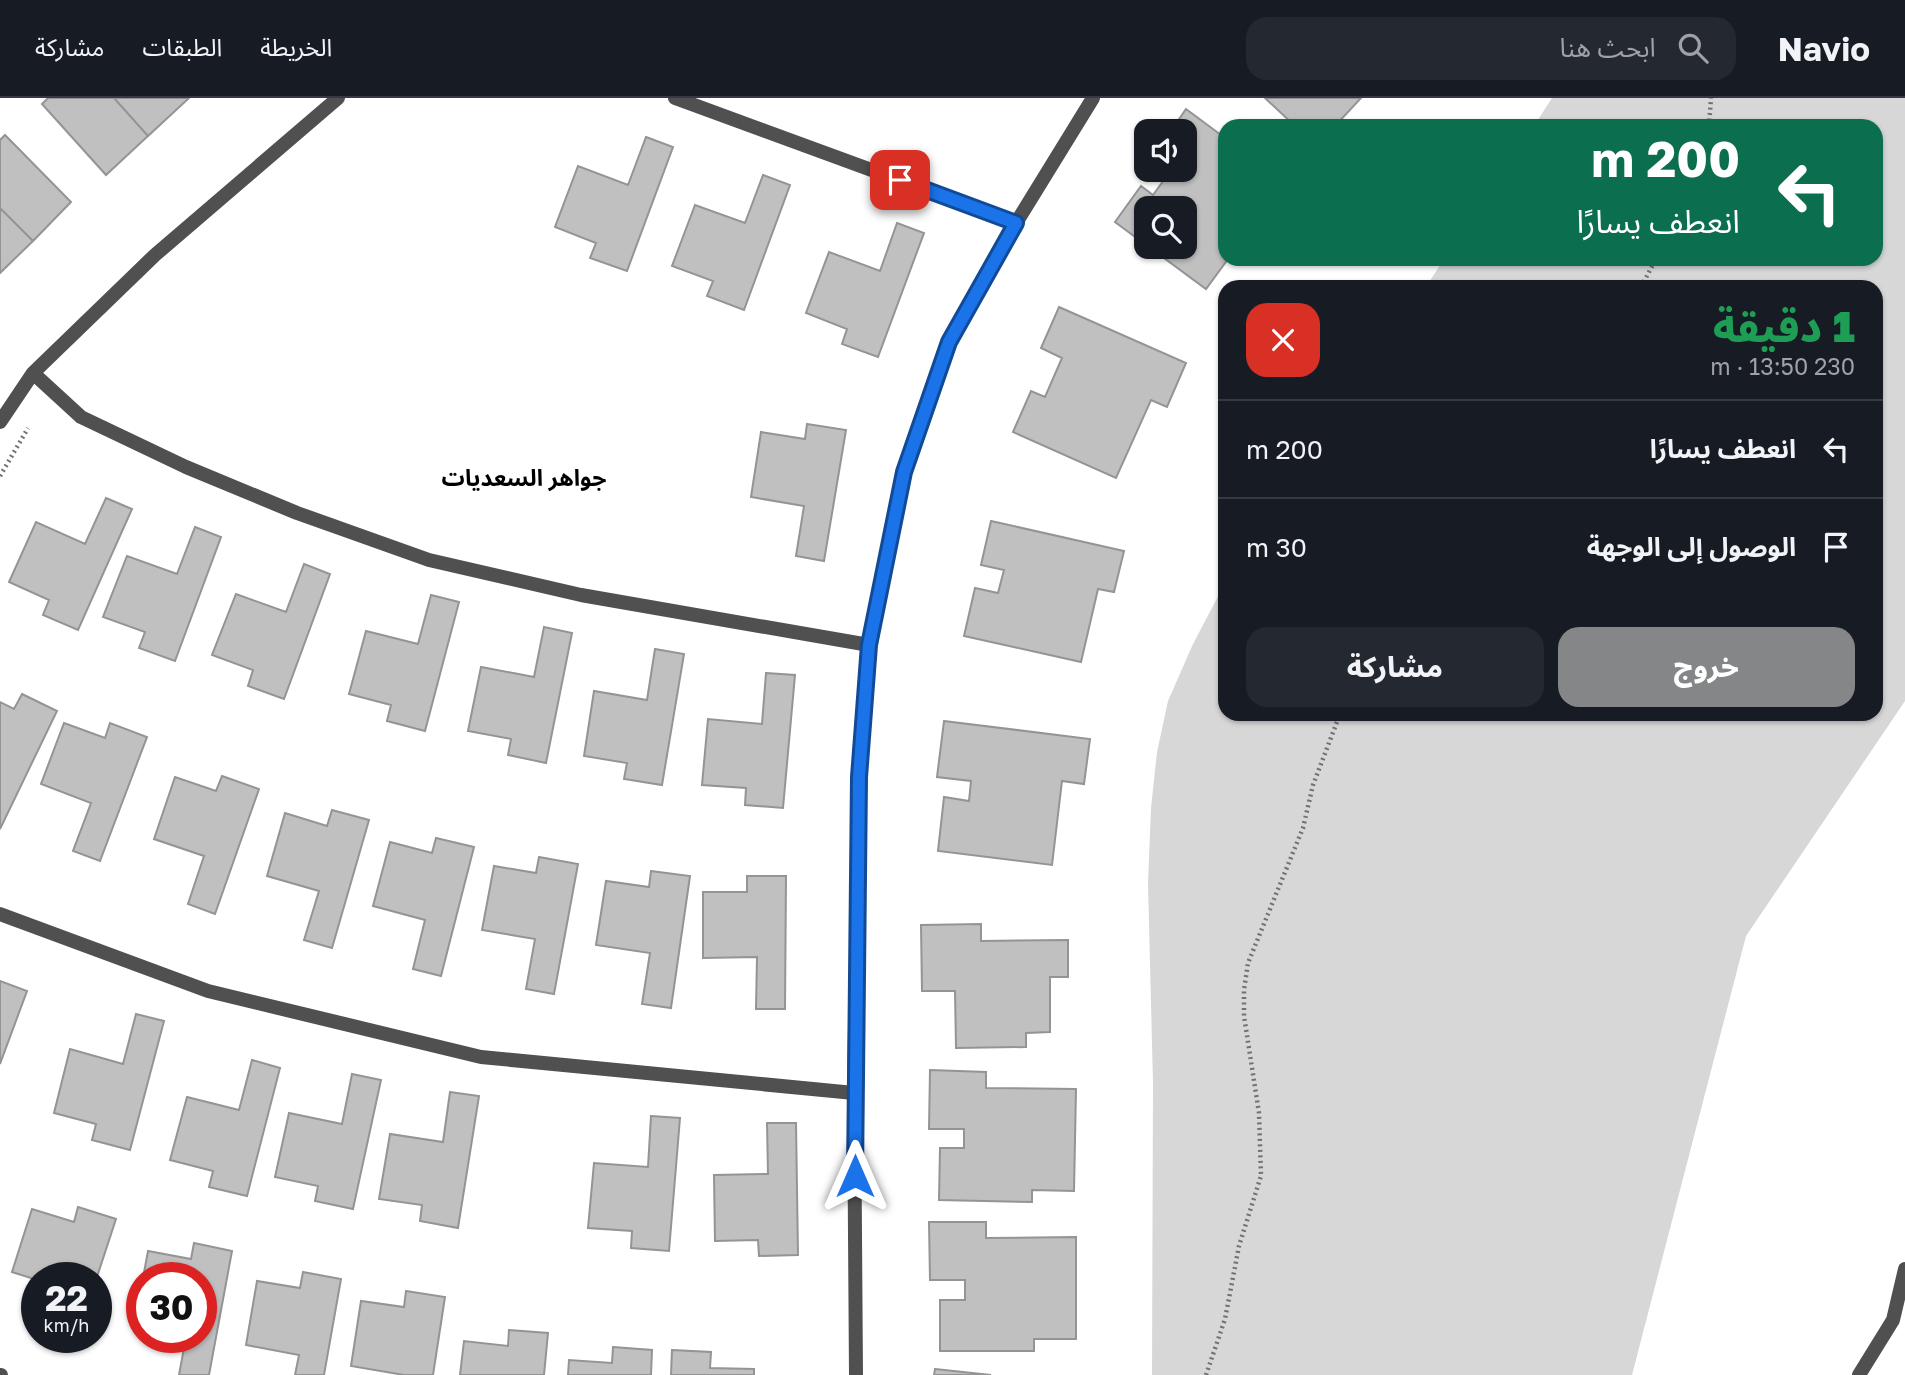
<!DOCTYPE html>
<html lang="ar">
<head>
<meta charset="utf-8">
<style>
	body { margin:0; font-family:"Golos Text","Noto Sans Arabic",sans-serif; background:#242831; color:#f1f3f6; direction:rtl; height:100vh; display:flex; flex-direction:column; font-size:26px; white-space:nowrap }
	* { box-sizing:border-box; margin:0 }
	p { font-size:23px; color:#9ea1a6 }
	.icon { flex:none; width:38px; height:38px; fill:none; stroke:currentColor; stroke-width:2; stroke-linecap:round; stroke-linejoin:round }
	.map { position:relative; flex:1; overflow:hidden; direction:ltr }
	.side { position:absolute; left:1218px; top:182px; width:665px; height:441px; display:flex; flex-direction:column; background:#171b24; border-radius:21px; box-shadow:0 2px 5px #0004; direction:rtl }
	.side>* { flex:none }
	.banner { position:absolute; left:1218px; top:21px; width:665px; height:147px; border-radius:21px; box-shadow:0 2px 5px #0004; direction:rtl; background:#0b6e4f; color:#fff; overflow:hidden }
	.buttons { position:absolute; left:1134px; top:21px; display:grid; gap:14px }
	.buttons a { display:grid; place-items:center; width:63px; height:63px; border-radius:14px; background:#171b24; box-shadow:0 2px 5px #0004; font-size:35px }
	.speed { position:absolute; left:21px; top:1164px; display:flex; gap:14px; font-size:35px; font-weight:700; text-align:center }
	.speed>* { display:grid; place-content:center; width:91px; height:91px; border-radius:50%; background:#171b24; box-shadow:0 2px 5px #0004; line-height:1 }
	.speed small { font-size:18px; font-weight:400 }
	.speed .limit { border:10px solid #d22; background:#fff; color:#111 }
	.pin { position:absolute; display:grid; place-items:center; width:60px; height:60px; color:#fff; margin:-30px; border-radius:14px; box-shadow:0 4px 10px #0006 }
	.me { position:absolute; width:77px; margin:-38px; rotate:0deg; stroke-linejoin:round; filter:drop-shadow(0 0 5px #0008) }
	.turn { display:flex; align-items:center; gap:24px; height:147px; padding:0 28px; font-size:32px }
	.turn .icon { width:91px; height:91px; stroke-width:2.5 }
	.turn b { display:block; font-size:49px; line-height:60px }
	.round { display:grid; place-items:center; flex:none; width:74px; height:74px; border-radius:21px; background:#242831 }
	.summary { display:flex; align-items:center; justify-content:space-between; height:119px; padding:0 28px }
	h1 { font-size:42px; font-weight:800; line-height:52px; color:#1e9e55 }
	.action { display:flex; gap:14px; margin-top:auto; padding:14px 28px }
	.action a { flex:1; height:80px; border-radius:21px; background:#858687; color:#fff; font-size:28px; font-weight:800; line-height:80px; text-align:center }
	.action a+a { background:#242831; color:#f1f3f6 }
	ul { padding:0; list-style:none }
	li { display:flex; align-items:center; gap:21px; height:98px; padding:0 28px; border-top:2px solid #363941 }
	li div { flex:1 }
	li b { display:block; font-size:26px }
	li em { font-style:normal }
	header { display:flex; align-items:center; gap:42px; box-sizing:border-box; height:98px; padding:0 35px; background:#171b24; border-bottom:2px solid #363941 }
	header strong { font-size:33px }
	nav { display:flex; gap:38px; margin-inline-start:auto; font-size:24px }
	.search { width:490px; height:63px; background:#242831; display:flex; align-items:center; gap:18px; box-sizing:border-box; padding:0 24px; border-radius:21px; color:#9ea1a6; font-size:26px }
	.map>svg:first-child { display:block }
	.green { fill:#d7d7d7 }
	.building { fill:#c0c0c0; stroke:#949494; stroke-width:2 }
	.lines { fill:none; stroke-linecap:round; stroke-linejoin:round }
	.path { stroke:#727272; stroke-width:4.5; stroke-dasharray:2 3.5; stroke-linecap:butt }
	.street { stroke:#505050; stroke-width:14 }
	.route-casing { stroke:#114b97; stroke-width:18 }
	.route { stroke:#1a73e8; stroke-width:12 }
	.labels { text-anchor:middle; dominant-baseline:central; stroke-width:5; stroke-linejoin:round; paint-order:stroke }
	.neighbourhood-label { font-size:23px; font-weight:bold; fill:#000; stroke:#fff }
</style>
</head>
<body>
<header>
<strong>Navio</strong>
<div class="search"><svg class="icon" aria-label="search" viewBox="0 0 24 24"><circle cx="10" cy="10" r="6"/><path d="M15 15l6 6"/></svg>ابحث هنا</div>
<nav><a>الخريطة</a><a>الطبقات</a><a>مشاركة</a></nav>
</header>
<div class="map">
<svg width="1905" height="1277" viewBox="0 0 1905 1277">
	<rect width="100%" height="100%" fill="#fff"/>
	<!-- green -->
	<path class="green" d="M1552,0h353v603l-159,235 -114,439h-480l1,-292 -5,-200 3,-75 6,-56 11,-51 25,-57 32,-61v131h651v-427h-450l18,-28h432v-133h-342z"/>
	<!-- building -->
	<path class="building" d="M48,0h66l34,38 -42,39 -64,-71z
		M114,0h75l-41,38z
		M1265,0h96l-26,28h-40z
		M1186,11l39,29v121h3l-22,30 -57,-42h36v-39h-39v37l-31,-23 26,-36 12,9 18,-25h14v-39h-14z
		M5,37l66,67 -38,39 -33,-33v-68z
		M646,39l27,10 -46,124 -37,-13 6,-15 -41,-16 23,-61 50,19z
		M763,77l27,10 -46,125 -37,-14 6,-15 -41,-15 23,-61 50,18z
		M0,110l33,33 -33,32z
		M897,125l27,10 -46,124 -36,-13 5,-15 -41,-16 23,-61 51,19z
		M1059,209l127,56 -19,44 -16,-7 -35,78 -103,-46 18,-41 14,6 17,-39 -21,-10z
		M807,326l39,6 -22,131 -28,-5 8,-50 -53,-9 10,-65 44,7z
		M106,400l26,11 -54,121 -35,-15 6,-15 -40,-18 27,-60 49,22z
		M991,423l133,30 -10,41 -16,-3 -17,73 -117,-26 11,-48 23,5 6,-23 -23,-5z
		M195,429l26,10 -46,124 -36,-13 6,-16 -42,-15 24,-61 50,18z
		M304,466l26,10 -46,125 -36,-13 5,-16 -41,-15 24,-61 50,18z
		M431,497l28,7 -34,129 -38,-10 4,-16 -42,-11 17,-63 52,13z
		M544,529l28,6 -26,130 -38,-8 3,-16 -43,-8 13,-64 53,10z
		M655,551l29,5 -22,131 -38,-6 3,-16 -43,-7 10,-65 53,9z
		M766,575l29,2 -12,133 -38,-3 1,-17 -44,-3 6,-66 54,5z
		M22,596l35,17 -57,118v-127l14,7z
		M944,623l146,18 -6,45 -22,-3 -10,84 -114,-14 6,-54 25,4 2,-20 -34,-4z
		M64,625l41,15 5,-15 37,14 -47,124 -27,-10 18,-48 -50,-19z
		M222,678l37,13 -44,125 -27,-10 16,-48 -50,-17 21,-62 41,14z
		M332,712l37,10 -37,128 -28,-8 15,-49 -52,-15 18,-63 42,13z
		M436,740l38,9 -33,129 -28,-7 12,-49 -52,-14 17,-64 42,11z
		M539,759l39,7 -24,130 -28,-5 9,-50 -53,-9 12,-64 42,7z
		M651,773l39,5 -19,132 -29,-4 8,-51 -54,-8 10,-64 43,6z
		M747,778h39l-1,133h-29l1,-52 -54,1v-66h44z
		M981,826v17l87,-1v37h-18v55l-24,1v14l-70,1 -1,-57h-33l-1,-66z
		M0,883l27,10 -27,73z
		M136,916l28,7 -34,129 -38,-10 4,-16 -42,-11 16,-64 53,15z
		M252,962l28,8 -33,128 -38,-9 4,-16 -43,-11 17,-63 52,13z
		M930,972l56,2v16l90,1 -2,102 -42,-1v12l-93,-2 1,-52h24v-19h-35z
		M352,976l29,6 -28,129 -38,-8 3,-15 -43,-9 14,-64 53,11z
		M450,994l29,4 -21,132 -38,-7 2,-16 -43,-6 11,-65 53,8z
		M651,1018l29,2 -11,133 -38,-3 1,-17 -44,-3 6,-65 54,4z
		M767,1025h29l2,132 -39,1 -1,-16 -43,1 -1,-66 54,-1z
		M78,1109l38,12 -20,61v-2h-59v2l-25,-8 20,-63 42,13z
		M929,1124h57v16l90,-1v102h-42v12h-94v-51h25v-20h-35z
		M194,1145l38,8 -23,124h-30l7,-38h15v-59h-58l5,-27 43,8z
		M303,1174l38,7 -17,96h-29l4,-20 -53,-10 11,-64 43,7z
		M142,1186v33l-6,-1z
		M406,1193l39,6 -12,78h-29l-53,-9 10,-65 43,6z
		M509,1232l39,3 -4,42h-84l4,-34 44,5z
		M50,1239h28l-2,8z
		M613,1249l39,3 -1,25h-83l1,-15 43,3z
		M672,1252l39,2 -1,16 44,1v6h-83z
		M935,1271l56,6h-57z"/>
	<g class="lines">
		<!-- path -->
		<path class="path" d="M1709,28l2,-28
			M1641,189l15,-28
			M0,378l28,-48
			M1206,1277l19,-56 14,-73 22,-70 -2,-63 -15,-97v-26l4,-27 55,-135 10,-43 27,-71"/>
		<!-- street -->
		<path class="street" d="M675,0l341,125
			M33,275l48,44 105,50 111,46 132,47 152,35 288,50
			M0,324l33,-49 122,-118 183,-157
			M0,816l208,77 273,66 373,36
			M0,1277h1
			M856,1277l-2,-282 5,-316 10,-132 35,-173 45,-129 67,-120 77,-125
			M1859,1277l34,-55 12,-51"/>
	</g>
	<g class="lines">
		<!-- route casing -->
		<g class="route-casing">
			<path id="route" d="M855,1078l4,-399 10,-132 35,-173 45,-130 67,-119 -116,-43"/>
		</g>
		<!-- route -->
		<use href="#route" class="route"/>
	</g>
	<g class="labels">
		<!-- neighbourhood labels -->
		<g class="neighbourhood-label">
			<text x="524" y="379">جواهر السعديات</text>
		</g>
	</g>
</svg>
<div class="buttons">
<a><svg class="icon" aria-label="sound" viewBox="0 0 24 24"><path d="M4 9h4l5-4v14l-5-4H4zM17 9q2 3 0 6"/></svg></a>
<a><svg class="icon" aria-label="search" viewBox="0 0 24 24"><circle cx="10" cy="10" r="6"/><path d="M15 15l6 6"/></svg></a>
</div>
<div class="speed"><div>22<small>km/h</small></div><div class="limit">30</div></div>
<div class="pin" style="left:900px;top:82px;background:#d93025"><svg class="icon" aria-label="arrive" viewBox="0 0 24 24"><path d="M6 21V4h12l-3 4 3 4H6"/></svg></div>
<svg class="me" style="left:855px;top:1078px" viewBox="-20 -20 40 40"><path d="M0-17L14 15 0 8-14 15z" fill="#1a73e8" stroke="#fff" stroke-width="4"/></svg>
<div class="banner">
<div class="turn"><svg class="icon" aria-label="left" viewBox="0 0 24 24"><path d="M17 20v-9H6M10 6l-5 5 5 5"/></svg><div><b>200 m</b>انعطف يسارًا</div></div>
</div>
<section class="side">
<div class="summary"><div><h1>1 دقيقة</h1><p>230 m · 13:50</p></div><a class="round" style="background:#d93025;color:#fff"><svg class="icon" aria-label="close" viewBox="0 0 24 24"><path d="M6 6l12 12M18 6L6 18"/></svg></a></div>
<ul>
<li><svg class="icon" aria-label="left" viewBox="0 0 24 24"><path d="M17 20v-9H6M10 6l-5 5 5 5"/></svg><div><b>انعطف يسارًا</b></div><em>200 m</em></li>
<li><svg class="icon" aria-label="arrive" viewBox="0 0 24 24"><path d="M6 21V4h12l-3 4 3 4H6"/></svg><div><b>الوصول إلى الوجهة</b></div><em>30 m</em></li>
</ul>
<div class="action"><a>خروج</a><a>مشاركة</a></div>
</section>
</div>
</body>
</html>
